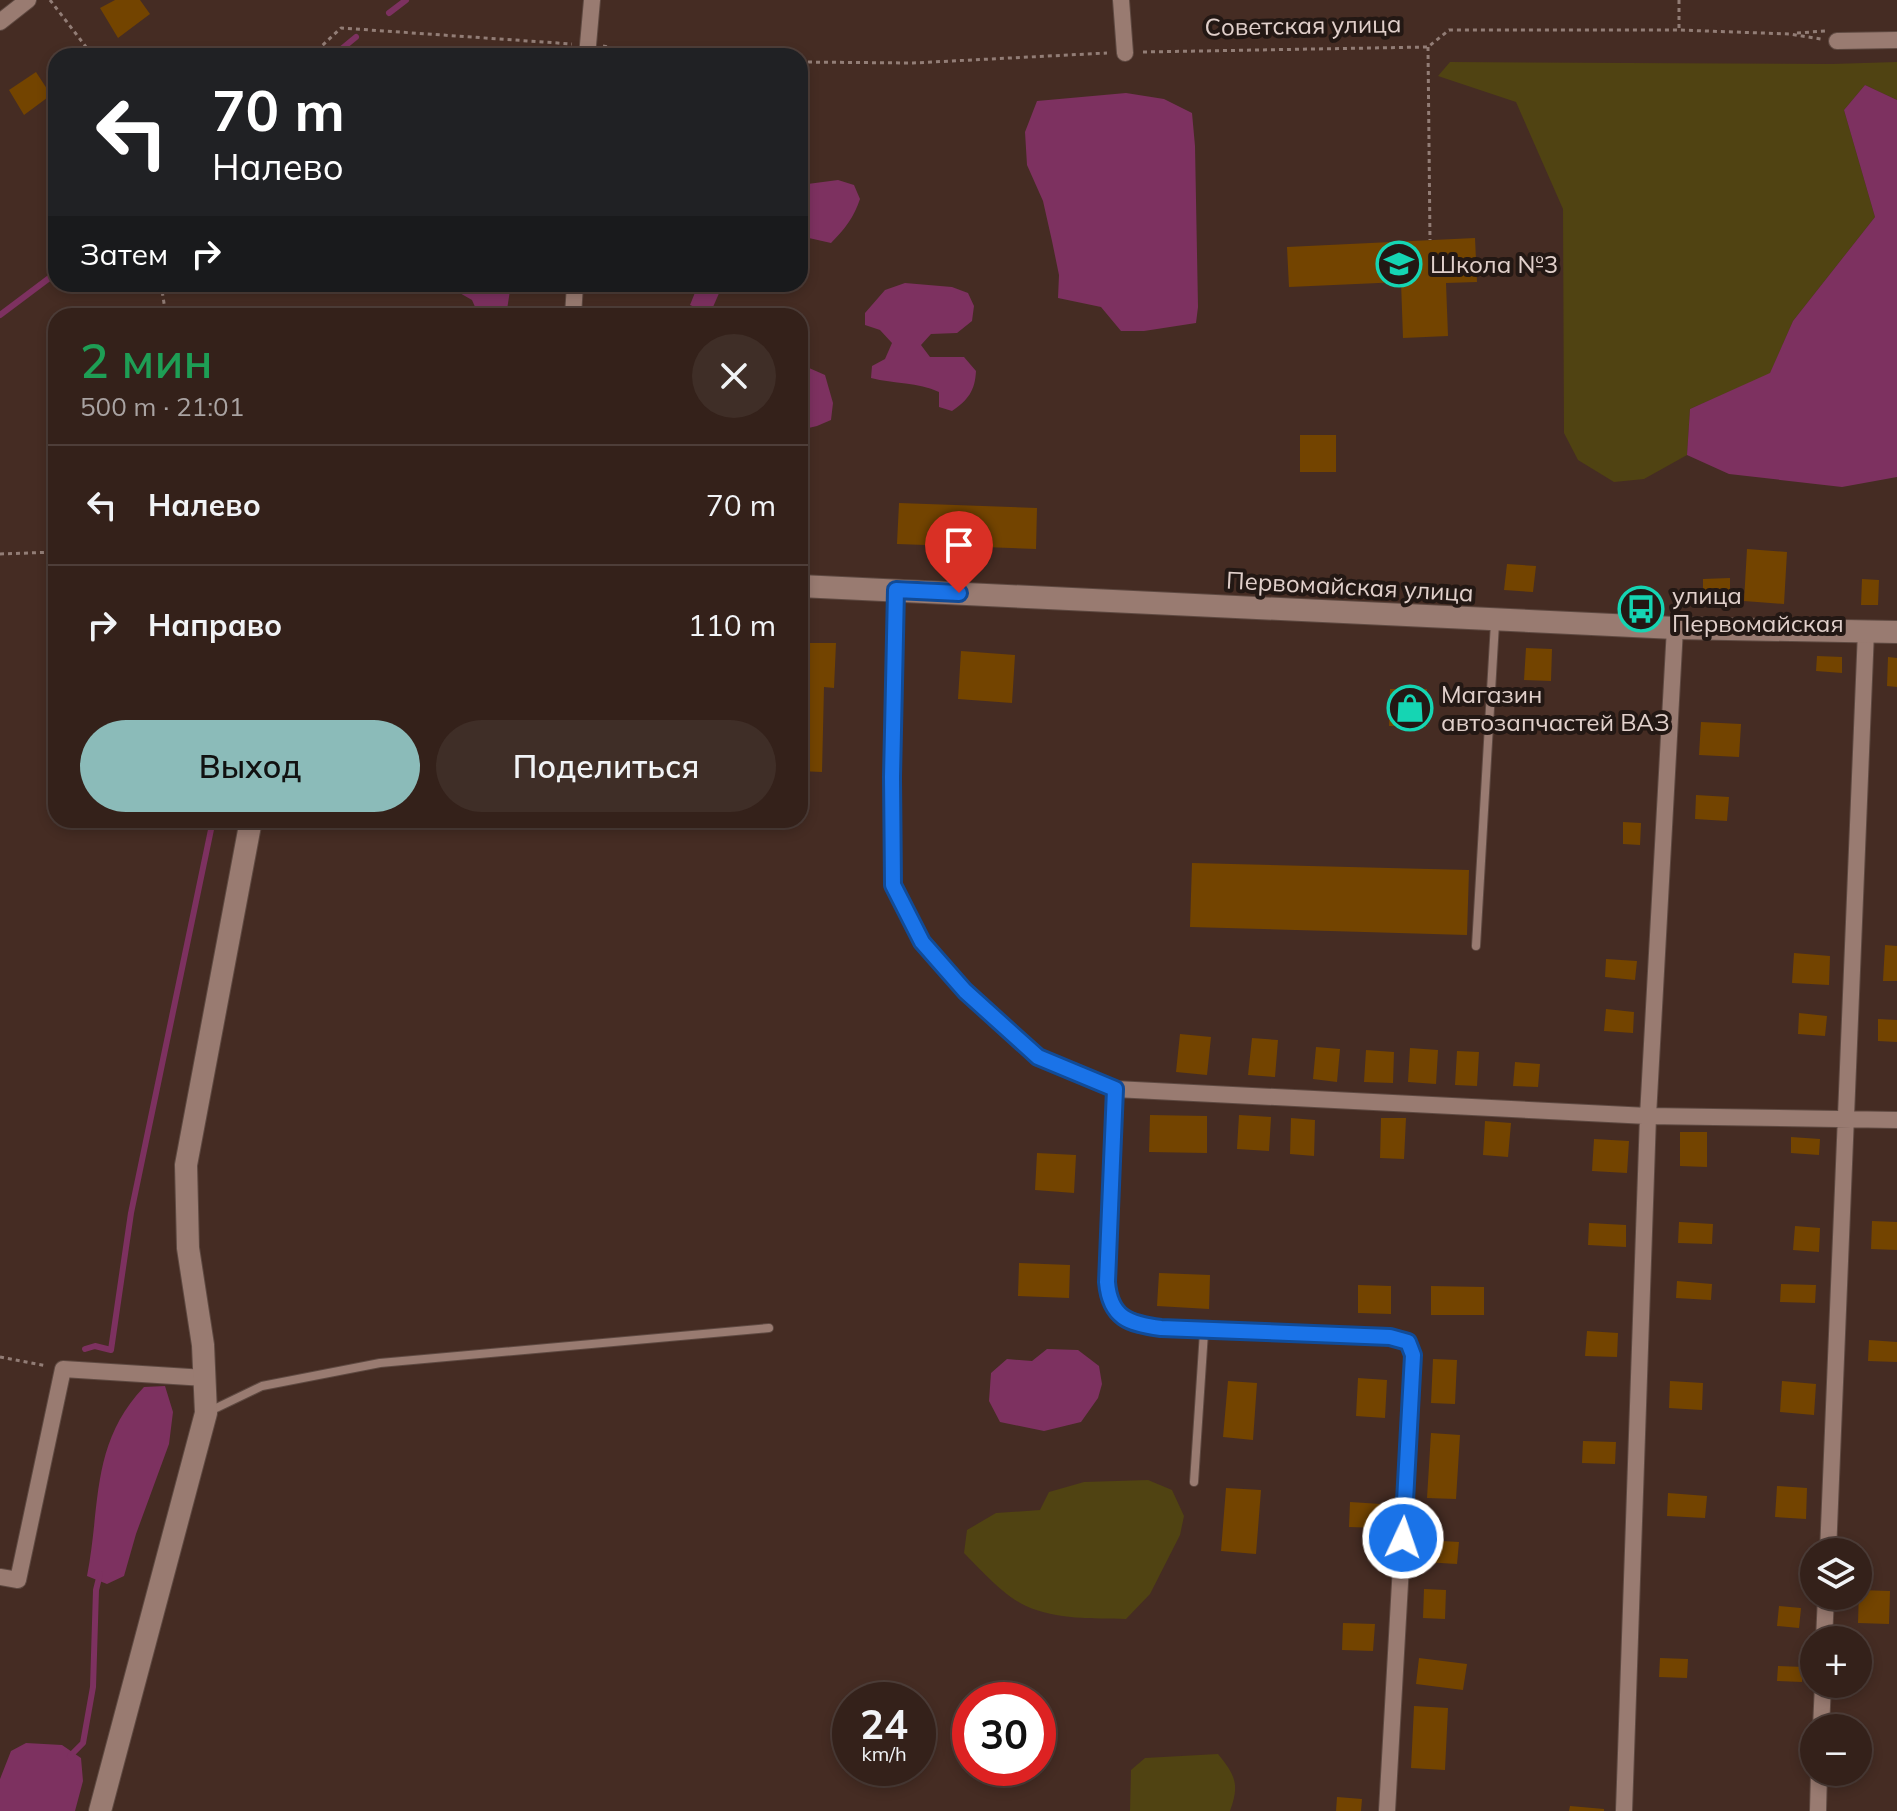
<!DOCTYPE html>
<html lang="ru">
<head>
<meta charset="utf-8">
<style>
	body { margin:0; font-family:Mulish,sans-serif; background:#3f2e27; color:#f1f3f6; height:100vh; display:flex; flex-direction:column; font-size:30px; white-space:nowrap }
	* { box-sizing:border-box; margin:0 }
	p { font-size:26px; color:#a9a3a2 }
	.icon { flex:none; width:44px; height:44px; fill:none; stroke:currentColor; stroke-width:2; stroke-linecap:round; stroke-linejoin:round }
	.map { position:relative; flex:1; overflow:hidden }
	.sheet { position:absolute; left:48px; top:308px; width:760px; height:520px; display:flex; flex-direction:column; background:#34211a; border-radius:24px; box-shadow:0 4px 12px #0003,0 0 0 2px #4e3e39 }
	.sheet>* { flex:none }
	.top-card { position:absolute; left:48px; top:48px; width:760px; height:244px; border-radius:24px; box-shadow:0 4px 12px #0003,0 0 0 2px #4e3e39; background:#202124; color:#fff; overflow:hidden }
	.buttons { position:absolute; left:1800px; top:1538px; display:grid; gap:16px }
	.buttons a { display:grid; place-items:center; width:72px; height:72px; border-radius:50%; background:#34211a; box-shadow:0 4px 12px #0003,0 0 0 2px #4e3e39; font-size:40px }
	.speed { position:absolute; left:832px; top:1682px; display:flex; gap:16px; font-size:40px; font-weight:700; text-align:center }
	.speed>* { display:grid; place-content:center; width:104px; height:104px; border-radius:50%; background:#34211a; box-shadow:0 4px 12px #0003,0 0 0 2px #4e3e39; line-height:1 }
	.speed small { font-size:20px; font-weight:400 }
	.speed .limit { border:12px solid #d22; background:#fff; color:#111 }
	.pin { position:absolute; display:grid; place-items:center; width:68px; height:68px; color:#fff; margin:-82px -34px; border-radius:50% 50% 50% 0; rotate:-45deg; box-shadow:0 0 8px #0007 }
	.pin .icon { rotate:45deg }
	.me { position:absolute; width:88px; margin:-44px; rotate:3deg; stroke-linejoin:round; filter:drop-shadow(0 0 6px #0008) }
	.turn { display:flex; align-items:center; gap:28px; height:168px; padding:0 32px; font-size:36px }
	.turn .icon { width:104px; height:104px; stroke-width:2.5 }
	.turn b { display:block; font-size:56px; line-height:68px }
	.then { display:flex; align-items:center; height:76px; padding:0 32px; background:#0003; gap:16px; font-size:30px }
	.round { display:grid; place-items:center; flex:none; width:84px; height:84px; border-radius:42px; background:#3f2e27 }
	.summary { display:flex; align-items:center; justify-content:space-between; height:136px; padding:0 32px }
	h1 { font-size:48px; font-weight:600; line-height:60px; color:#1e9e55 }
	.button { display:flex; gap:16px; margin-top:auto; padding:16px 32px }
	.button a { flex:1; height:92px; border-radius:48px; background:#8bbbb9; color:#111; font-size:32px; font-weight:600; line-height:92px; text-align:center }
	.button a+a { background:#3f2e27; color:#f1f3f6 }
	ul { padding:0; list-style:none }
	li { display:flex; align-items:center; gap:24px; height:120px; padding:0 32px; border-top:2px solid #4e3e39 }
	li div { flex:1 }
	li b { display:block; font-size:30px }
	li em { font-style:normal }
	.map>svg:first-child { display:block }
	.green { fill:#504312 }
	.water { fill:#7d3160 }
	.lines { fill:none; stroke-linecap:round; stroke-linejoin:round }
	.stream { stroke:#7d3160; stroke-width:6 }
	.building { fill:#734400 }
	.service-casing { stroke:#5e4941; stroke-width:10 }
	.minor-casing { stroke:#5e4941; stroke-width:18 }
	.tertiary-casing { stroke:#5e4941; stroke-width:24 }
	.path { stroke:#927d76; stroke-width:3; stroke-dasharray:4 4; stroke-linecap:butt }
	.service { stroke:#997b71; stroke-width:8 }
	.minor { stroke:#997b71; stroke-width:16 }
	.tertiary { stroke:#997b71; stroke-width:22 }
	.route-casing { stroke:#114b97; stroke-width:20 }
	.route { stroke:#1a73e8; stroke-width:14 }
	.labels { text-anchor:middle; dominant-baseline:central; stroke-width:8; stroke-linejoin:round; paint-order:stroke }
	.street-label { font-size:24px; fill:#e1d0cb; stroke:#231814 }
	.poi-label { font-size:24px; fill:#e1d0cb; stroke:#231814; text-anchor:start }
</style>
</head>
<body>
<div class="map">
<svg width="1897" height="1811" viewBox="0 0 1897 1811">
	<rect width="100%" height="100%" fill="#452c23"/>
	<!-- green -->
	<path class="green" d="M1450,62l382,2 65,-2v38l-32,-15 -21,25 31,107 -82,104 -23,53 -80,35 -3,46 -43,24 -30,3 -36,-22 -14,-27 -1,-224 -47,-107 -78,-26z
		M1148,1480l24,10 12,26 -4,19 -30,59 -24,25c-33,-1 -69,1 -100,-13 -21,-9 -46,-37 -62,-53l3,-23 29,-17 44,-3 9,-18 35,-10z
		M1218,1754c17,21 22,30 12,57h-100l1,-41 14,-12z"/>
	<!-- water -->
	<path class="water" d="M1865,85l32,15v377l-55,10 -113,-13 -42,-19 3,-46 80,-36 23,-52 82,-104 -31,-107z
		M1126,93l38,6 28,14 3,33 3,161 -2,16 -52,8h-23l-20,-24 -43,-9 1,-23 -7,-34 -9,-40 -16,-36 -2,-33 12,-31z
		M838,180l16,5 6,14c-6,18 -15,30 -29,44l-31,-7v-51z
		M905,283l47,4 16,6 6,13 -2,15 -15,12 -26,1 -10,11 9,12h34l12,14c-1,20 -8,29 -24,40l-13,-4v-15c-21,-10 -45,-8 -68,-14l1,-12 13,-7 7,-16 -12,-13 -15,-5v-12l20,-23z
		M444,284h67l-5,32h-27l-7,-16z
		M706,284h11l3,7 -7,16 -14,2 -9,-4 6,-15z
		M800,364l25,11 8,28 -2,17 -14,6 -17,4z
		M1047,1349l31,1 21,16 3,18 -4,14 -17,24 -37,9 -44,-9 -11,-21 2,-28 16,-14 25,2z
		M165,1386l8,26 -4,32 -33,90 -12,42 -17,8 -20,-8c14,-71 3,-132 57,-189z
		M26,1743l36,2 19,13 2,23 -8,30h-75v-32l11,-28z"/>
	<g class="lines">
		<!-- stream -->
		<path class="stream" d="M389,13l17,-13
			M333,56l23,-19
			M0,315l56,-42
			M85,1349l10,-3 16,4 20,-137 82,-393
			M70,1756l13,-13 10,-56 3,-97 4,-16"/>
	</g>
	<!-- building -->
	<path class="building" d="M115,0h25l10,14 -32,24 -18,-30z
		M36,72l15,23 -27,20 -15,-25z
		M1475,238l2,44 -31,1 2,53 -45,2 -2,-56 -112,5 -2,-40z
		M1300,435h36v37h-36z
		M899,503l138,5 -1,41 -139,-5z
		M1747,549l40,3 -3,52 -40,-3z
		M1507,564l29,2 -3,26 -29,-2z
		M1730,578v20l-27,1v-20z
		M1862,579l17,1 -1,25h-17z
		M800,643h36l-2,45 -10,-1 -2,85 -22,-1z
		M1526,648l26,1 -1,32 -27,-1z
		M961,651l54,4 -3,48 -54,-4z
		M1817,656l25,1v16l-26,-2z
		M1888,657l9,1v29l-10,-1z
		M1390,689h37l-1,38 -37,-1z
		M1701,722l40,2 -2,33 -40,-2z
		M1696,795l33,2 -2,24 -32,-2z
		M1623,822l18,1 -1,22 -17,-1z
		M1192,863l277,7 -2,65 -277,-8z
		M1885,945l12,1v35h-14z
		M1794,953l36,3 -1,29 -37,-2z
		M1606,959l31,2 -2,19 -30,-3z
		M1606,1009l28,3 -1,21 -29,-2z
		M1799,1013l28,3 -2,20 -27,-2z
		M1878,1019l19,1v22l-19,-1z
		M1180,1034l31,3 -4,38 -31,-3z
		M1252,1038l26,2 -3,37 -27,-2z
		M1316,1047l24,2 -3,33 -24,-3z
		M1410,1048l28,2 -2,34 -28,-2z
		M1366,1050l28,2 -1,31 -29,-1z
		M1457,1051l22,1 -2,34 -22,-1z
		M1515,1062l25,2 -2,23 -25,-1z
		M1150,1115l57,1v37l-58,-1z
		M1239,1115l32,2 -2,34 -32,-2z
		M1291,1118l24,2 -1,36 -24,-2z
		M1381,1118h25l-2,41 -24,-1z
		M1485,1121l26,2 -3,34 -25,-2z
		M1680,1132h27v35l-27,-1z
		M1791,1137l29,2 -1,16 -28,-2z
		M1594,1139l35,2 -2,32 -35,-2z
		M1037,1153l39,2 -2,38 -39,-3z
		M1872,1221l25,1v28l-26,-1z
		M1679,1222l34,2 -1,20 -34,-1z
		M1589,1223l37,2v22l-38,-2z
		M1795,1226l25,2 -1,24 -26,-2z
		M1019,1263l51,2 -1,33 -51,-2z
		M1159,1273l51,2 -1,34 -52,-3z
		M1677,1281l35,3 -1,16 -35,-2z
		M1781,1284l35,1 -1,18 -35,-1z
		M1358,1285l33,1v28l-33,-1z
		M1431,1286l53,1v28h-53z
		M1587,1331l31,2 -1,24 -32,-1z
		M1869,1340l28,2v20l-29,-1z
		M1433,1359l24,1 -2,44 -24,-1z
		M1358,1378l29,2 -2,38 -29,-2z
		M1228,1381l29,2 -4,57 -30,-3z
		M1670,1381l33,2 -1,27 -33,-2z
		M1782,1381l34,3 -2,31 -34,-3z
		M1431,1433l29,2 -4,64 -29,-1z
		M1583,1441l33,1 -1,22 -33,-1z
		M1777,1486l30,2 -1,31 -31,-2z
		M1226,1488l35,2 -5,64 -35,-3z
		M1668,1493l39,3 -2,22 -38,-2z
		M1350,1502l31,2 -1,24 -31,-1z
		M1425,1540l34,2 -2,22 -33,-2z
		M1424,1589l22,1 -1,29 -22,-1z
		M1859,1590l31,1 -1,33 -31,-1z
		M1779,1606l22,2 -2,20 -22,-2z
		M1343,1623l32,1 -2,27 -31,-1z
		M1419,1658l48,6 -4,26 -47,-6z
		M1660,1658l28,1 -1,19 -28,-1z
		M1778,1666l25,1 -1,15 -25,-1z
		M1414,1706l34,2 -3,62 -34,-2z
		M1337,1797l25,2 -1,12h-25z
		M1570,1806l34,3v2h-35z"/>
	<g class="lines">
		<!-- service casing -->
		<g class="service-casing">
			<path id="service" d="M1476,946l19,-323
				M210,1411l52,-25 118,-23 389,-35
				M1194,1482l10,-150"/>
		</g>
		<!-- minor casing -->
		<g class="minor-casing">
			<path id="minor" d="M1121,0l4,53
				M0,22l28,-22
				M1837,41l60,-1
				M587,56l5,-56
				M573,316l2,-32
				M896,590l-4,187 1,108 29,57 43,49 73,66 77,32 533,27 249,4
				M1115,1089l-8,193c3,36 22,41 54,46l229,9 18,5 5,13 -26,456
				M1828,1552l38,-921
				M0,1577l18,3 45,-211 142,9
				M1824,1640l2,-44
				M1821,1728l2,-44
				M1624,1811l24,-695 27,-488
				M1818,1811l1,-39"/>
		</g>
		<!-- tertiary casing -->
		<g class="tertiary-casing">
			<path id="tertiary" d="M800,586l875,42 222,4
				M100,1811l106,-398 -3,-68 -15,-97 -2,-83 65,-345"/>
		</g>
		<!-- path -->
		<path class="path" d="M50,0l43,56
			M1679,28v-28
			M1797,33l28,-2
			M603,46l57,10
			M1428,47l2,193
			M1143,52l285,-5 21,-17h230l110,4 32,5
			M311,56l30,-28 231,16
			M800,62l113,1 194,-10
			M161,284l5,32
			M0,554l56,-2
			M0,1357l47,9"/>
		<!-- service -->
		<use href="#service" class="service"/>
		<!-- minor -->
		<use href="#minor" class="minor"/>
		<!-- tertiary -->
		<use href="#tertiary" class="tertiary"/>
	</g>
	<g class="lines">
		<!-- route casing -->
		<g class="route-casing">
			<path id="route" d="M959,593l-63,-3 -4,187 1,108 29,57 43,49 73,66 77,32 -8,193c3,36 22,42 54,46l229,9 18,5 5,13 -10,183"/>
		</g>
		<!-- route -->
		<use href="#route" class="route"/>
	</g>
	<!-- icons -->
	<defs>
		<g id="school-ring" transform="scale(2.3)"><circle r="9.5" fill="#231814" stroke="#15d5b3" stroke-width="1.5"/><path d="M0-5L7-2L0 1L-7-2ZM-4 1L0 2.5L4 1V4Q0 6-4 4Z" fill="#15d5b3"/></g>
		<g id="bus-ring" transform="scale(2.3)"><circle r="9.5" fill="#231814" stroke="#15d5b3" stroke-width="1.5"/><path d="M-5-6H5V4H4V6H2V4H-2V6H-4V4H-5ZM-3.5-4V0h7V-4ZM-3.5 1.2v1.5H-2V1.2ZM2 1.2v1.5H3.5V1.2Z" fill="#15d5b3"/></g>
		<g id="shop-ring" transform="scale(2.3)"><circle r="9.5" fill="#231814" stroke="#15d5b3" stroke-width="1.5"/><path d="M-5-2.5h2.3a2.7 3.5 0 0 1 5.4 0H5L5.5 6h-11ZM-1.5-2.5h3a1.5 2.3 0 0 0-3 0Z" fill="#15d5b3"/></g>
	</defs>
	<g fill-rule="evenodd">
		<use href="#school-ring" x="1399" y="264"/>
		<use href="#bus-ring" x="1641" y="609"/>
		<use href="#shop-ring" x="1410" y="708"/>
	</g>
	<g class="labels">
		<!-- street labels -->
		<g class="street-label">
			<text transform="translate(1303 25) rotate(-1)">Советская улица</text>
			<text transform="translate(1350 586) rotate(3)">Первомайская улица</text>
		</g>
		<!-- poi labels -->
		<g class="poi-label">
			<text x="1430" y="264">Школа №3</text>
			<text x="1672" y="595">улица<tspan x="1672" dy="28">Первомайская</tspan></text>
			<text x="1441" y="694">Магазин<tspan x="1441" dy="28">автозапчастей ВАЗ</tspan></text>
		</g>
	</g>
</svg>
<div class="buttons">
<a><svg class="icon" aria-label="layers" viewBox="0 0 24 24"><path d="M12 4l9 5-9 5-9-5zM3 14l9 5 9-5"/></svg></a>
<a>+</a>
<a>−</a>
</div>
<div class="speed"><div>24<small>km/h</small></div><div class="limit">30</div></div>
<div class="pin" style="left:959px;top:593px;background:#d93025"><svg class="icon" aria-label="arrive" viewBox="0 0 24 24"><path d="M6 21V4h12l-3 4 3 4H6"/></svg></div>
<svg class="me" style="left:1403px;top:1538px" viewBox="-20 -20 40 40"><circle r="17" fill="#1a73e8" stroke="#fff" stroke-width="3"/><path d="M0-11L8 9 0 5-8 9z" fill="#fff"/></svg>
<div class="top-card">
<div class="turn"><svg class="icon" aria-label="left" viewBox="0 0 24 24"><path d="M17 20v-9H6M10 6l-5 5 5 5"/></svg><div><b>70 m</b>Налево</div></div>
<div class="then">Затем<svg class="icon" aria-label="right" viewBox="0 0 24 24"><path d="M7 20v-9h11M14 6l5 5-5 5"/></svg></div>
</div>
<section class="sheet">
<div class="summary"><div><h1>2 мин</h1><p>500 m · 21:01</p></div><a class="round"><svg class="icon" aria-label="close" viewBox="0 0 24 24"><path d="M6 6l12 12M18 6L6 18"/></svg></a></div>
<ul>
<li><svg class="icon" aria-label="left" viewBox="0 0 24 24"><path d="M17 20v-9H6M10 6l-5 5 5 5"/></svg><div><b>Налево</b></div><em>70 m</em></li>
<li><svg class="icon" aria-label="right" viewBox="0 0 24 24"><path d="M7 20v-9h11M14 6l5 5-5 5"/></svg><div><b>Направо</b></div><em>110 m</em></li>
</ul>
<div class="button"><a>Выход</a><a>Поделиться</a></div>
</section>
</div>
</body>
</html>
